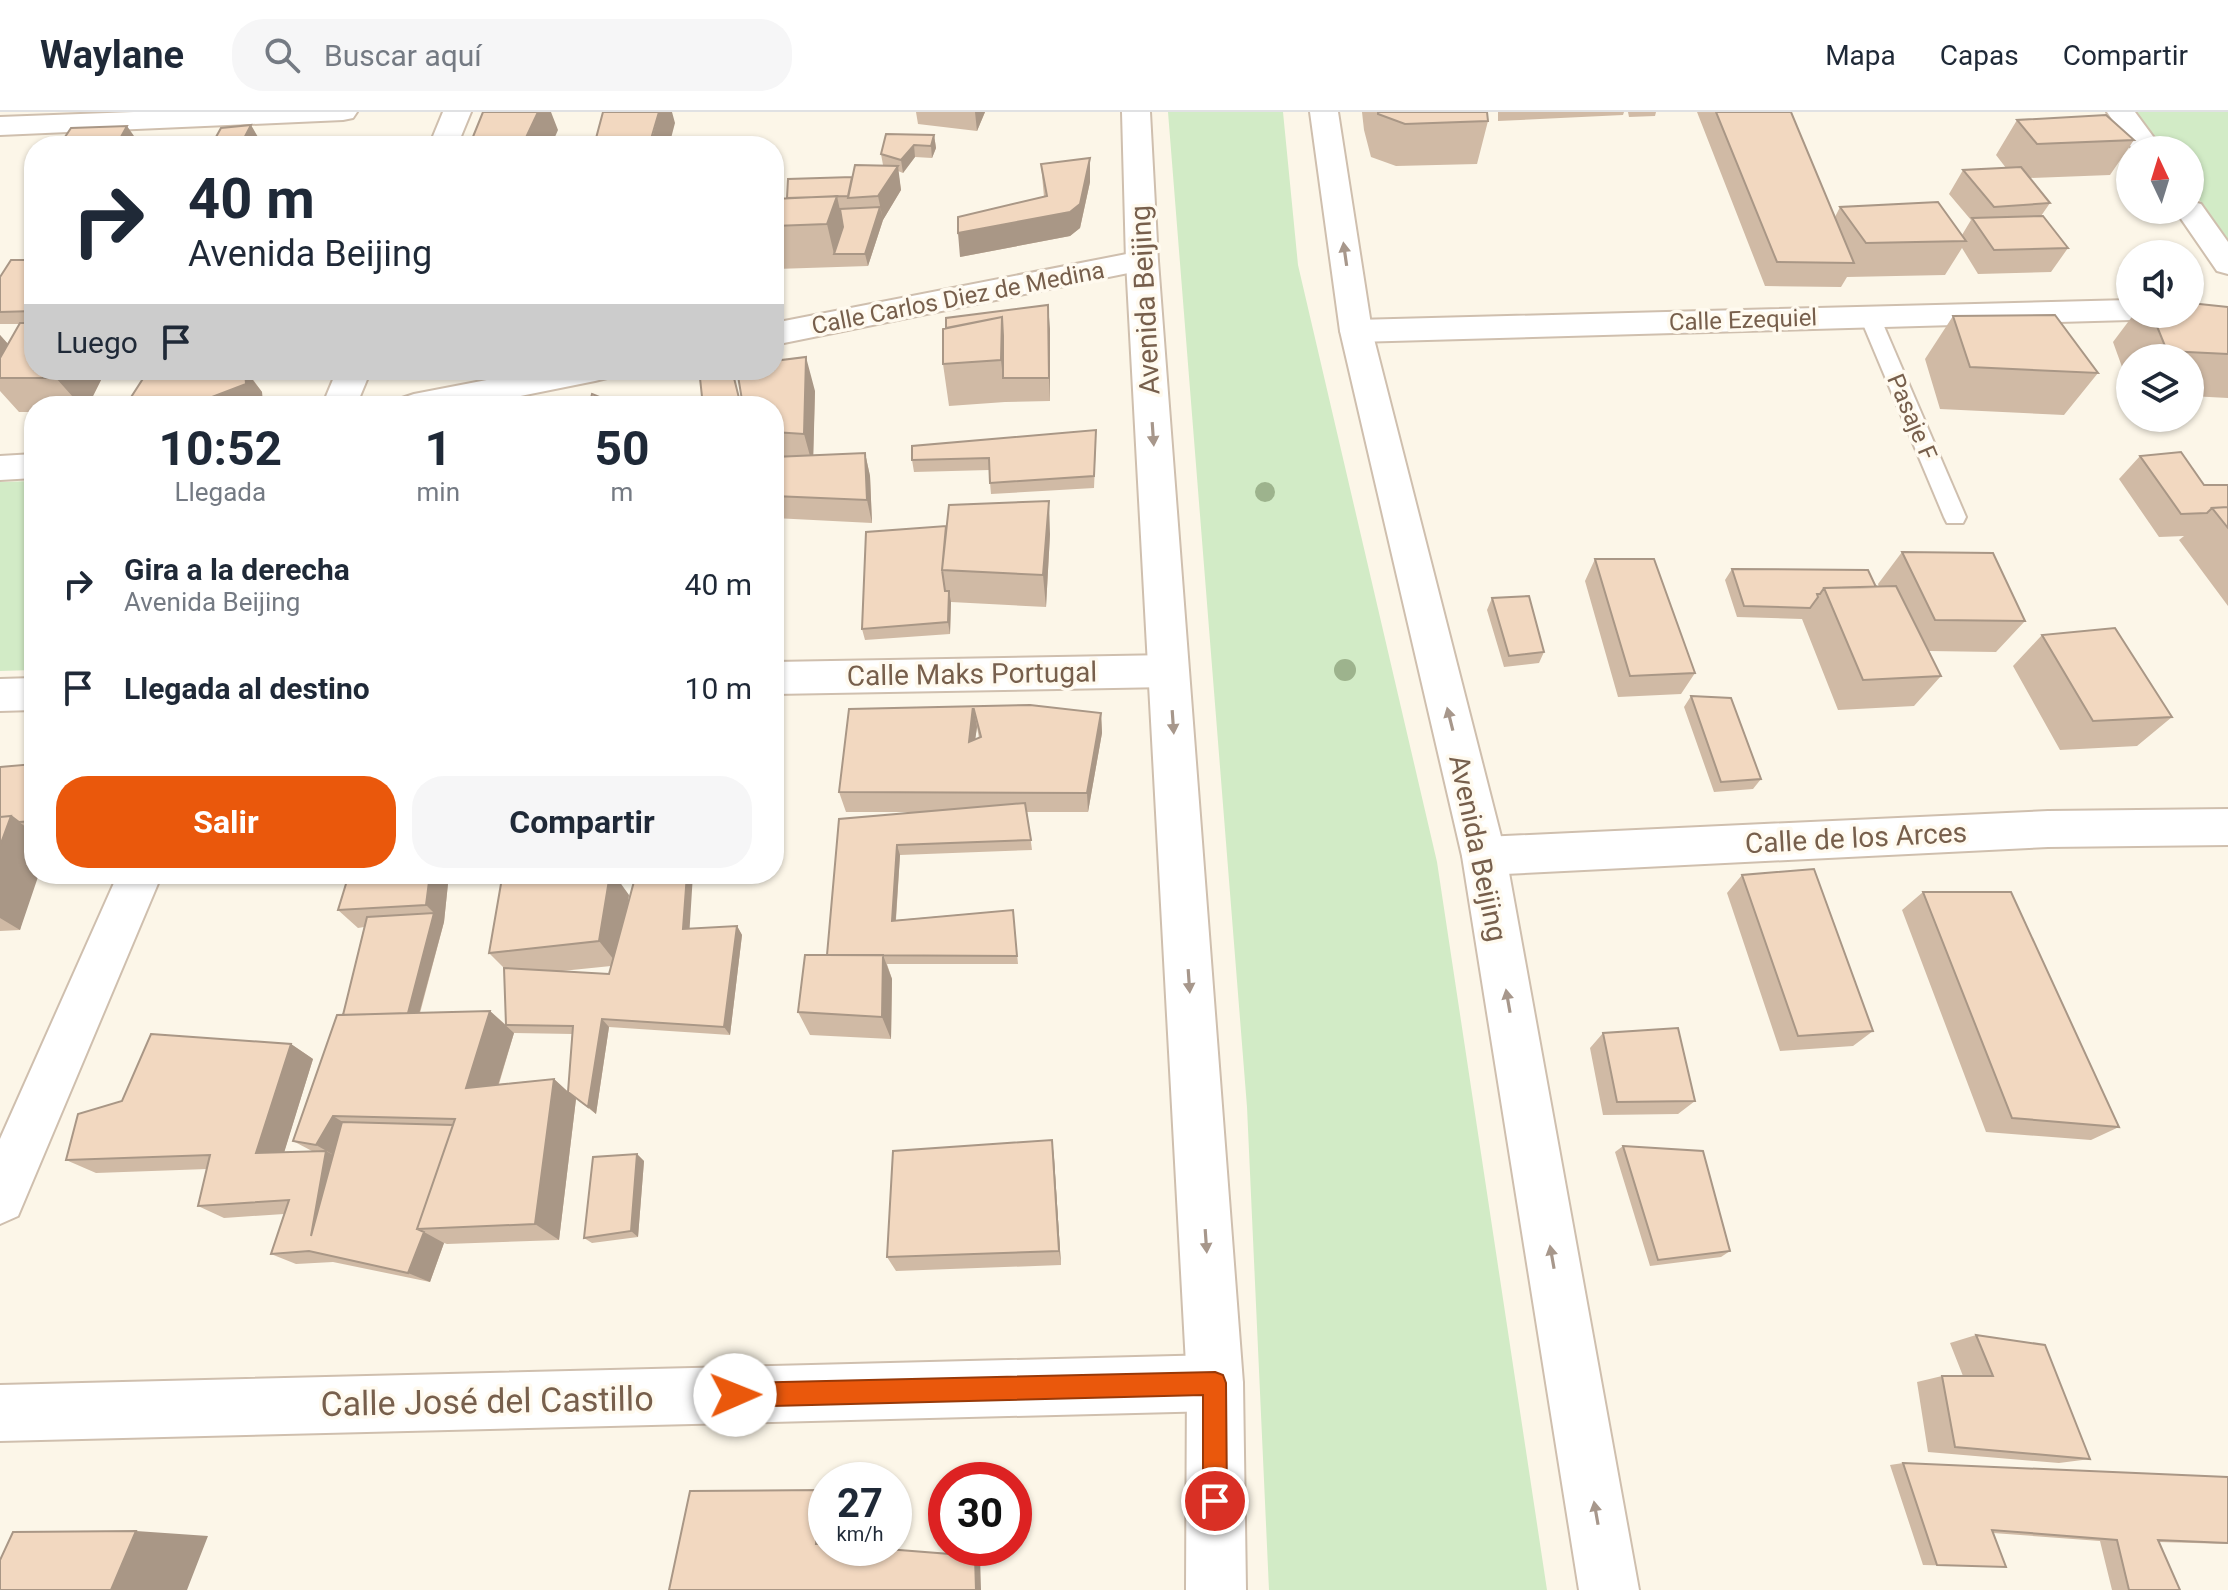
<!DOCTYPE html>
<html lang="es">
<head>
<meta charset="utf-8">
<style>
	body { margin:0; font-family:Roboto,sans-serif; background:#f6f6f7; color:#1f2937; height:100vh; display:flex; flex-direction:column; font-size:30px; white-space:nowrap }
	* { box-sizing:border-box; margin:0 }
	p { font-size:26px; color:#747a83 }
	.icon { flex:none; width:44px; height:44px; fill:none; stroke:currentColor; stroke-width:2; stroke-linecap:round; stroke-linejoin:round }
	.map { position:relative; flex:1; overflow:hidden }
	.side { position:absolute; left:24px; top:284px; width:760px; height:488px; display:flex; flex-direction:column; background:#fff; border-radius:32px; box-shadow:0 2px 6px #0004 }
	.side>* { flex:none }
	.guide { position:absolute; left:24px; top:24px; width:760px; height:244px; border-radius:32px; box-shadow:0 2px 6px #0004; background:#fff; color:#1f2937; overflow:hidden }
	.needle { width:52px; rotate:356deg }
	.tools { position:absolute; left:2116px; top:24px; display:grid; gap:16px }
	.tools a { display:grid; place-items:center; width:88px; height:88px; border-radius:50%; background:#fff; box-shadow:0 2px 6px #0004; font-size:40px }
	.speed { position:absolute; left:808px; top:1350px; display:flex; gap:16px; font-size:40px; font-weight:700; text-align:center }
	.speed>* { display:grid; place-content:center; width:104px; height:104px; border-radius:50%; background:#fff; box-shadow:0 2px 6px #0004; line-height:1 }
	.speed small { font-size:20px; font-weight:400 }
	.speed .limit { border:12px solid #d22; background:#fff; color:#111 }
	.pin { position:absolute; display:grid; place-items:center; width:68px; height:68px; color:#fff; margin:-34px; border:4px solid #fff; border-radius:50%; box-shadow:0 2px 8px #0007 }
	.me { position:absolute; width:88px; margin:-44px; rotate:89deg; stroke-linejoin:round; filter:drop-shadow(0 0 6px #0008) }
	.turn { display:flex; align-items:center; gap:28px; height:168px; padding:0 32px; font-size:36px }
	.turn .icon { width:104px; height:104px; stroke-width:2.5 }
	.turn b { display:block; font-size:56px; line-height:68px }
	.then { display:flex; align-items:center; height:76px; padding:0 32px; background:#0003; gap:16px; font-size:30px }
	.eta { display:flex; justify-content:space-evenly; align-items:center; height:136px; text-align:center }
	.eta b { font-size:48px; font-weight:700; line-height:56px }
	.action { display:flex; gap:16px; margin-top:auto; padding:16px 32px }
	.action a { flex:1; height:92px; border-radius:32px; background:#ea580c; color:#fff; font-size:32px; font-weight:700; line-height:92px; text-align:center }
	.action a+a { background:#f6f6f7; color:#1f2937 }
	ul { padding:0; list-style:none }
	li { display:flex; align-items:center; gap:24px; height:104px; padding:0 32px }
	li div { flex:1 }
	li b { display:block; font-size:30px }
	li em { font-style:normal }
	header { display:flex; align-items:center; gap:48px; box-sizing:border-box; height:112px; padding:0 40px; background:#fff; border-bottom:2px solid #e0e1e3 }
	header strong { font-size:38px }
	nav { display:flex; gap:44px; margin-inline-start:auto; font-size:28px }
	.search { width:560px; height:72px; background:#f6f6f7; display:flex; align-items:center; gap:20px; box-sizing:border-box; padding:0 28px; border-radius:32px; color:#747a83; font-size:30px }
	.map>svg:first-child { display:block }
	.green { fill:#d2ebc6 }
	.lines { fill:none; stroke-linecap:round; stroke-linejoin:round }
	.service-casing { stroke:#cfbfae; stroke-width:4 }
	.minor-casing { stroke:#cfbfae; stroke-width:4 }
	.tertiary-casing { stroke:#cfbfae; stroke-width:4 }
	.service { fill:#fff; fill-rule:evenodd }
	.minor { fill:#fff; fill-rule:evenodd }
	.tertiary { fill:#fff; fill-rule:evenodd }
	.tree { fill:#9db38d }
	.wall { fill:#d0baa5; fill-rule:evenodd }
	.shaded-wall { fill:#a99786 }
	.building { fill:#f2d8c0; stroke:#a99786; stroke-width:2; fill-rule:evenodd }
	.oneway { fill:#a7978b }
	.route { fill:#ea580c; stroke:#983908; stroke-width:2 }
	.labels { text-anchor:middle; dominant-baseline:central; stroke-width:7; stroke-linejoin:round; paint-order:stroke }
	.far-street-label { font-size:24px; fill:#775f4c; stroke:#fffaef }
	.street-label { font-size:28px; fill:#775f4c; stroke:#fffaef }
	.near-street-label { font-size:34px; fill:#775f4c; stroke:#fffaef }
</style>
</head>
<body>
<header>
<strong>Waylane</strong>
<div class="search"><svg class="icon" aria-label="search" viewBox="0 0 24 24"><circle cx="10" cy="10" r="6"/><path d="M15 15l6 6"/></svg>Buscar aquí</div>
<nav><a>Mapa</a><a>Capas</a><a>Compartir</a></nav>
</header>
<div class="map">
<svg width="2228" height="1478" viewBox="0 0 2228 1478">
	<rect width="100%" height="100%" fill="#fcf6e8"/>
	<!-- green -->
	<path class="green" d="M1168,0h115l15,153 139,597 110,728h-278l-22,-483z
		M2136,0h92v127l-38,-52v-37h-27z
		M34,369v189l-34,1v-189z"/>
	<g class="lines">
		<!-- service casing -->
		<g class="service-casing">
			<path id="service" d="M1870,199l10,6 86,200 -3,6h-16l-3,-6 -84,-200z"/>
		</g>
		<!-- minor casing -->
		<g class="minor-casing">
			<path id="minor" d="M134,0h223l-4,6 -10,2 -343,15v-18z
				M443,0h28l-14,34h-28z
				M2107,0h28l28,38h-30z
				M2190,89l11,3 27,38v32l-11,-3 -42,-61h15z
				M1142,139l11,3 5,7 -5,7 -379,77v-22z
				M2130,188v14h14l-3,3 -11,3 -774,22 -12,-4 -4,-7 4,-7 12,-4z
				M337,258h34l-15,36h-34z
				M539,258h73l-5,8 -12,3 -124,25h-74l5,-8 12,-4z
				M34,342v24l-34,2v-24z
				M1169,543l14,5 6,11 -6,11 -14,5 -395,7v-32z
				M34,566v32l-34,1v-32z
				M2228,697v36l-180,2 -564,28 -16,-6 -6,-13 6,-13 16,-6 564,-26z
				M118,762h44l-144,342 -18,8v-85z
				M1215,1243l20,8 8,20 -8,20 -20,8 -1215,30v-56z"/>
		</g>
		<!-- tertiary casing -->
		<g class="tertiary-casing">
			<path id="tertiary" d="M1122,0h28l8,149 85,1122 3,207h-60l1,-207 -61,-1122z
				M1310,0h28l34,219 134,525 133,734h-60l-117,-734 -122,-525z"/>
		</g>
		<!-- service -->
		<use href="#service" class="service"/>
		<!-- minor -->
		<use href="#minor" class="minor"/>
		<!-- tertiary -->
		<use href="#tertiary" class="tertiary"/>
	</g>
	<!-- trees -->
	<g class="tree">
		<circle cx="1265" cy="380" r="10"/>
		<circle cx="1345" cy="558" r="11"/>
	</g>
	<!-- wall -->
	<path class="wall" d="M916,0h69l-8,19 -59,-7z
		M1362,0h125l1,9 -11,43 -81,2 -25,-9 -7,-27z
		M1498,0h126l-1,3 -125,6z
		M1628,0h28l-1,4 -26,1z
		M1697,0h94l44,105 5,-10 122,28 9,-15 -22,-26 14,-24 43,-2 -10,-13 21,-35 117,20 -24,35 -80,3 20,25 -9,13 27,32 -17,24 -73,2 -16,-26 -17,27 -98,2 -6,10 -76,-1z
		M934,23l2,13 -4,10 -17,-1 -12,16 -5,-2 3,19 -18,30 -15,46 -92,3 -2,-9v-60l13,-2 65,-21 31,-12 -2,-11z
		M1041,52l49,18 -10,46 -10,8 -110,21 84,-60z
		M34,148v110h72l-18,36h-54v6h-15l-19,-21v-56l8,9 12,-20h-20v-47z
		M2228,195v91l-38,-2v-38h-60v31l-17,-47 21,-28h56z
		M1953,204l145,57 -34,42 -124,-6 -15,-50z
		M1050,217v72l-45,1 -56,4 -6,-42z
		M216,258h30l16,22 1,14 -137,-1z
		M815,279l-2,64 52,-2 5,23 2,47 -98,-5v-112z
		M1096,330l-2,46 -103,6 -2,-24 -75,2 -2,-12z
		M2140,344l64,29h24v121l-49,-66 5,-4 -25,1 -40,-58z
		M866,420l184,2 -4,73 -95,-5 -1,32 -85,6 -3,-11z
		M1902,440l123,69 -29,31 -67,-1 12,25 -27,30 -76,4 -36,-91 -65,-2 -12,-37 7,-11 147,18 -1,-3z
		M1595,447l100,114 -14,21 -63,3 -33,-116z
		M1492,486l52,54 -5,11 -35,4 -17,-57z
		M2042,523l130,82 -35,29 -77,4 -47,-84z
		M1691,584l70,83 -8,10 -39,3 -30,-85z
		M849,597l252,4 1,20 -14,79h-61l5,38 -132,5 -4,65 117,-10 5,54h-131l5,15 -1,60 -81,-4 -12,-23 29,-57 89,-143h-70l-7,-20zM977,615l2,11 -4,2z
		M34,652v110l-14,56 -20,1v-164z
		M449,762l-5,48 -24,91 70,-2 16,14 -2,-57 -15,-15 140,-58 -2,10 62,24 48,-3 5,9 -12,100 -121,-8 -13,87 -28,-22 8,7 -17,141 -112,4 -3,-1 -14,39 -97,-20 -37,2 -25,-10 13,-40 -60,4 -26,-12 9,-37 -111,4 -30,-13 56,-59 169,-57 22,15 -29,93 28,-1 -19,-10 50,-126 21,-88 -6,1 -20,-18zM611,854l-2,8 -47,-3zM514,921l58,1 -4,58 -14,-13 -55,5z
		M1742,763l131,156 -20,15 -73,5 -53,-158z
		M1923,780l196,235 -28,13 -105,-8 -84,-222z
		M1603,921l92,68 -17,13 -75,1 -13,-67z
		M1052,1028l2,18 7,107 -165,6 -9,-14z
		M1623,1034l107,105 -9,6 -71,9 -35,-114z
		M637,1042l7,7 -6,76 -46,6 -8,-5z
		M1976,1223l114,124 -31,4 -131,-11 -11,-70 25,-6h21l-13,-33z
		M1903,1351l325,14v67l-69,-2 21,48h-68l-12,-49 -107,-8 13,34 -83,-2 -33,-100z"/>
	<!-- shaded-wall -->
	<path class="shaded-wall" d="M538,0h13l7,18 -7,16h-29z
		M659,0h13l3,11 -6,23h-19z
		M975,0h10l-8,19z
		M251,13l7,12 -4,9h-14z
		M127,14l14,20h-25z
		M934,23l2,13 -4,10 -1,-12z
		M914,33l1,12 -12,16 -2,-13z
		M1090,46v24l-10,46 -10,8 -110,21 -2,-24 112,-21z
		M898,54l3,24 -18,30 -5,-24z
		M837,84l9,43 -12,15 -7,-30z
		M880,95l3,13 -15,46 -3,-12z
		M1048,193l2,24v72l-1,-23z
		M1002,205l3,43 -2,18 -2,-18z
		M0,223l8,9 -8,16z
		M806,245l9,34 -2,76 -9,-33z
		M61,258h45l-18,36h-7l-25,-28z
		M245,258l17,22 1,14h-61l-3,-4z
		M865,341l5,23 2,47 -5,-23z
		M1049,389l1,33 -4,73 -3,-32z
		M949,479l2,11 -1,32 -2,-12z
		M973,594l4,21 -5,35 -3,-20z
		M1101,601l1,20 -14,79 -1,-19z
		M11,704l23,17v41h5l-19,56 -20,-12v-72z
		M897,733l3,10 -5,75 -3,-9z
		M430,762h19l-5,48 -31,114 -9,-8 30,-115 -8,-8z
		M610,762h4l15,21 -11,70 -19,-24z
		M687,762h6l-4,64 -6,-9z
		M737,814l5,9 -12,100 -6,-8z
		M883,843l9,24 -1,60 -9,-22z
		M490,899l24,22 -23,75 -25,-20z
		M602,907l7,8 -13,87 -8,-7z
		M291,932l22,15 -33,107 -24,-13z
		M554,967l22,20 -17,141 -24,-16z
		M333,1004l31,19 -16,28 -32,-18z
		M1052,1028l2,18 7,107 -2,-14z
		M326,1039l22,12 -37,73z
		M637,1042l7,7 -6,76 -7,-6z
		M424,1120l20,11 -14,39 -22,-9z
		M821,1378l5,2v53l-10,-1z
		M136,1419l72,5 -21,54h-76z
		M975,1444l5,1 1,33h-5z"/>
	<!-- building -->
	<path class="building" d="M483,0h55l-16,34 -52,-2z
		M603,0h56l-8,27 -56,3z
		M1378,0h109l1,9 -83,3 -27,-10z
		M1716,0h75l63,151 -77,-1z
		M2106,3l28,25 -97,4 -20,-24z
		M251,13l-11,21h-29l10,-18z
		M127,14l-11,20h-57l12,-18z
		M886,22l48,1 -3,11 -17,-1 -13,15 -20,-6z
		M656,27l-2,7h-78l1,-3z
		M1090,46l-10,46 -10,8 -112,21v-16l89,-21 -6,-32z
		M855,53l43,1 -20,30 -30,2z
		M2021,55l29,36 -56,4 -31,-37z
		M852,65l-4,19 -61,2 1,-19z
		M837,84l-10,28 -53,2v-27z
		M1938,90l28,39 -100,2 -26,-36z
		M880,95l-15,47h-31l9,-27 -3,-18z
		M2043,104l25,32 -74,2 -22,-32z
		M11,148h23v51l-34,1v-35z
		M2190,191l38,4v47l-61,-3 -15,-37h38z
		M1048,193l1,73h-46v-42l-1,-19 -56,11v-10z
		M2055,203l43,58 -128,-6 -17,-51z
		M1002,205l-1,43 -58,4v-35z
		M20,211h14v47h27l-5,8h-56v-20z
		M806,245l-2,77 -30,-2v-26h-31l-6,-36h37v-9z
		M216,258h29l1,14 -47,18 -73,3 20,-31z
		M733,262l8,32h-38l-3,-28z
		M592,282l29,12h-32z
		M1096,318l-2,46 -104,7 -1,-25 -77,2v-14z
		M2181,340l23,33h24v22l-16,1 -5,5 -26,1 -41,-58z
		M865,341l2,47 -93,-4v-39z
		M1049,389l-6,74 -101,-5 7,-65z
		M2228,395v21l-16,-20z
		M946,414l-4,44 3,21h4l-1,31 -86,7 4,-97z
		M1902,440l91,1 32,68 -90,-1z
		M1595,447h59l41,114 -65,3z
		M1732,457l136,1 8,17 -52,1 -4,6h-3l1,3 -8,11 -66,-2z
		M1896,474l45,90 -78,4 -39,-92z
		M1529,484l15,56 -35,4 -17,-58z
		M2115,516l57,89 -79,4 -51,-86z
		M1691,584l40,2 30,81 -40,3z
		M1030,593l71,8 -14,80 -248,-1 10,-83zM973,594l8,31 -12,5z
		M34,652v57l-15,1 -8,-6 -11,1v-50z
		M1025,691l6,37 -134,5 -5,76 121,-11 4,46 -190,-1 12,-136z
		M11,704l-11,30v-29z
		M1814,757l59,162 -75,5 -56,-161z
		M349,762h81l-4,31 -88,5z
		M554,762h56l-11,67 -110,12 13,-75z
		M636,762h51l-4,55 54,-3 -13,101 -122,-8 -14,88 -20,-15 5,-66 -67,-1 -2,-57 105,6z
		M1923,780h88l108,235 -107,-9z
		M434,801l-26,100 -65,2 24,-98z
		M805,843h78l-1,62 -84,-5z
		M490,899l-24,77 88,-9 -19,145 -118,5 38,-110 -122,-3 -17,29 -23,-4 44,-126z
		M1678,916l17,73 -78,1 -14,-69z
		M151,922l140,10 -35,109 70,-2 -15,85 31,-114 111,3 -36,104 7,3 -16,41 -99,-22 -38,3 18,-54 -91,6 12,-51 -144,5 12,-46 44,-13z
		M1052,1028l7,111 -172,6 6,-106z
		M1623,1034l80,5 27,100 -72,9z
		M637,1042l-6,77 -47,7 9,-81z
		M1976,1223l69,10 45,114 -135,-12 -13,-71h51z
		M1903,1351l325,14v66l-70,-3 22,50h-51l-12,-50 -125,-10 14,37 -69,-2z
		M821,1378l-5,54h10v4h48l101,8 1,34h-307l21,-99z
		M136,1419l-25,59h-111v-30l13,-28z"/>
	<!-- one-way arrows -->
	<defs><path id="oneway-solid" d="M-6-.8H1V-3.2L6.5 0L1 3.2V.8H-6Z" transform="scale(2)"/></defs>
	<g class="oneway">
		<use href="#oneway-solid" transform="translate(1345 142) rotate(-98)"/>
		<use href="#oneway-solid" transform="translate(1153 322) rotate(86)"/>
		<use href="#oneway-solid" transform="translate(1450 607) rotate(-104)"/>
		<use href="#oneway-solid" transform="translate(1173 610) rotate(86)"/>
		<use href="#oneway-solid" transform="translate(1189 869) rotate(86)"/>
		<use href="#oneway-solid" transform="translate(1508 889) rotate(-100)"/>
		<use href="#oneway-solid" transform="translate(1206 1129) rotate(86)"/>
		<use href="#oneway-solid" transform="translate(1552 1145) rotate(-100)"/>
		<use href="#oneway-solid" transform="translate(1596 1401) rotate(-100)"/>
	</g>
	<!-- route -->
	<path class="route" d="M1215,1260l8,3 3,8 1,118 -3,9 -9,3 -8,-3 -4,-9v-106l-468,12 -8,-4 -3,-8 3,-8 8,-4z"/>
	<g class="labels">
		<!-- far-street labels -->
		<g class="far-street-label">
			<text transform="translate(958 186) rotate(-11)">Calle Carlos Diez de Medina</text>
			<text transform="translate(1743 208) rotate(-2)">Calle Ezequiel</text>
			<text transform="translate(1912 305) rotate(67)">Pasaje F</text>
		</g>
		<!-- street labels -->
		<g class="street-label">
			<text transform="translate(1145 188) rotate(-93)">Avenida Beijing</text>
			<text transform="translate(972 562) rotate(-1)">Calle Maks Portugal</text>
			<text transform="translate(1856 726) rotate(-3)">Calle de los Arces</text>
			<text transform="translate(1478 736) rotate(78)">Avenida Beijing</text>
		</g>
		<!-- near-street labels -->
		<g class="near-street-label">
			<text transform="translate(487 1289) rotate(-1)">Calle José del Castillo</text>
		</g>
	</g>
</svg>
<div class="tools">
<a><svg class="needle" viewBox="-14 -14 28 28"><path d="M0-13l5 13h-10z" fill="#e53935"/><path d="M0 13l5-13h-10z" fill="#747a83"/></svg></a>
<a><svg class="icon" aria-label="sound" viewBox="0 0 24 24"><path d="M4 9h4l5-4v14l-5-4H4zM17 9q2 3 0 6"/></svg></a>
<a><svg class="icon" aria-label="layers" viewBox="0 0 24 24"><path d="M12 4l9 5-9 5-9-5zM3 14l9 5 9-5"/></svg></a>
</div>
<div class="speed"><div>27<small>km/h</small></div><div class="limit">30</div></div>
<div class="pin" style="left:1215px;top:1389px;background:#d93025"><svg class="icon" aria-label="arrive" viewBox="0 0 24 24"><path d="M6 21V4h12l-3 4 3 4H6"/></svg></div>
<svg class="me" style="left:735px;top:1283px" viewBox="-20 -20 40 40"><circle r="19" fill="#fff"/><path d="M0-13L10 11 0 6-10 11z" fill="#ea580c"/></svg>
<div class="guide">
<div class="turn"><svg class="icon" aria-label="right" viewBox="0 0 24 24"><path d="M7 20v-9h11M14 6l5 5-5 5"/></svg><div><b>40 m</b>Avenida Beijing</div></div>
<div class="then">Luego<svg class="icon" aria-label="arrive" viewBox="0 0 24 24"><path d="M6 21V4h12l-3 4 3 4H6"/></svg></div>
</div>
<section class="side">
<div class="eta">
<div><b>10:52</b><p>Llegada</p></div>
<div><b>1</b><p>min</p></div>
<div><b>50</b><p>m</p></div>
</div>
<ul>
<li><svg class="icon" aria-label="right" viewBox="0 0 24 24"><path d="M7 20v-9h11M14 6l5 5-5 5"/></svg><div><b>Gira a la derecha</b><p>Avenida Beijing</p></div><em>40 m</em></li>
<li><svg class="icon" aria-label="arrive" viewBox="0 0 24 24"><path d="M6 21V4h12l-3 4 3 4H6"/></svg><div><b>Llegada al destino</b></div><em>10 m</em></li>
</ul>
<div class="action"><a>Salir</a><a>Compartir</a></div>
</section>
</div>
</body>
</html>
